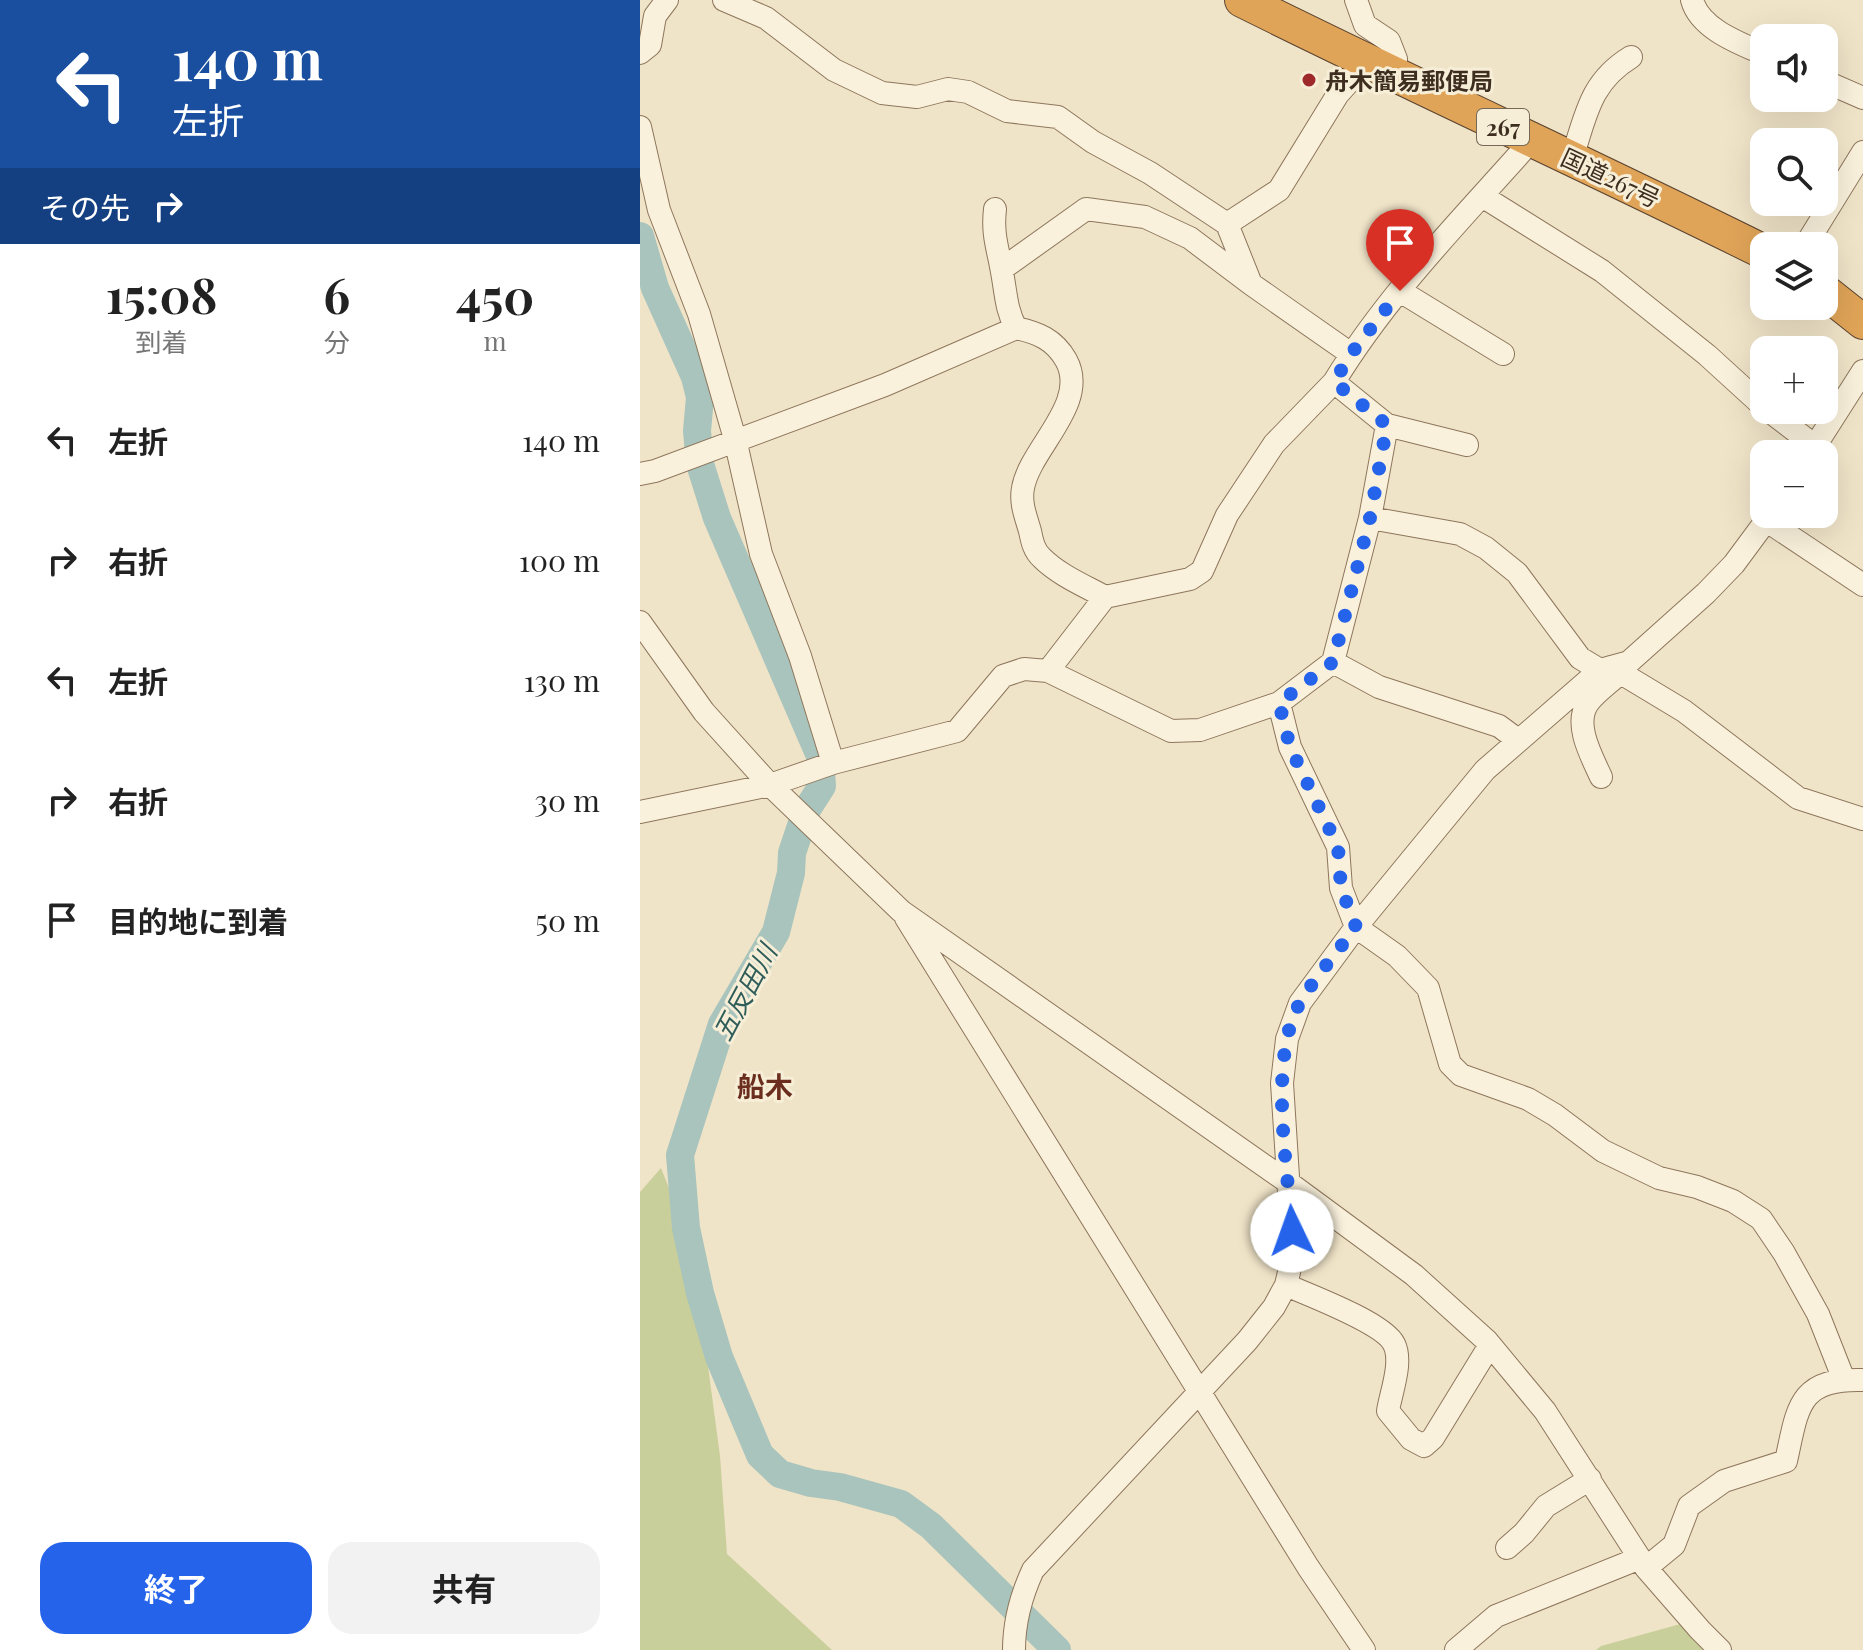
<!DOCTYPE html>
<html lang="ja">
<head>
<meta charset="utf-8">
<style>
	body { margin:0; font-family:"Playfair Display","Noto Sans JP",serif; background:#f2f2f2; color:#222; height:100vh; display:flex; flex-direction:column; font-size:30px; white-space:nowrap }
	* { box-sizing:border-box; margin:0 }
	p { font-size:26px; color:#767676 }
	.icon { flex:none; width:44px; height:44px; fill:none; stroke:currentColor; stroke-width:2; stroke-linecap:round; stroke-linejoin:round }
	.map { position:relative; flex:1; overflow:hidden }
	.side { display:flex; flex-direction:column; background:#fff; width:640px }
	.side>* { flex:none }
	.hud { background:#1a4fa0; color:#fff; overflow:hidden }
	.fabs { position:absolute; left:1110px; top:24px; display:grid; gap:16px }
	.fabs a { display:grid; place-items:center; width:88px; height:88px; border-radius:16px; background:#fff; box-shadow:0 8px 32px #0002; font-size:40px }
	.pin { position:absolute; display:grid; place-items:center; width:68px; height:68px; color:#fff; margin:-82px -34px; border-radius:50% 50% 50% 0; rotate:-45deg; box-shadow:0 0 8px #0007 }
	.pin .icon { rotate:45deg }
	.me { position:absolute; width:88px; margin:-44px; rotate:357deg; stroke-linejoin:round; filter:drop-shadow(0 0 6px #0008) }
	.turn { display:flex; align-items:center; gap:28px; height:168px; padding:0 40px; font-size:36px }
	.turn .icon { width:104px; height:104px; stroke-width:2.5 }
	.turn b { display:block; font-size:56px; line-height:68px }
	.then { display:flex; align-items:center; height:76px; padding:0 40px; background:#0003; gap:16px; font-size:30px }
	.eta { display:flex; justify-content:space-evenly; align-items:center; height:136px; text-align:center }
	.eta b { font-size:48px; font-weight:700; line-height:56px }
	.button { display:flex; gap:16px; margin-top:auto; padding:16px 40px }
	.button a { flex:1; height:92px; border-radius:24px; background:#2563eb; color:#fff; font-size:32px; font-weight:700; line-height:92px; text-align:center }
	.button a+a { background:#f2f2f2; color:#222 }
	ul { padding:0; list-style:none }
	li { display:flex; align-items:center; gap:24px; height:120px; padding:0 40px }
	li div { flex:1 }
	li b { display:block; font-size:30px }
	li em { font-style:normal }
	main { display:flex; flex:1; min-height:0 }
	.map>svg:first-child { display:block }
	.green { fill:#c9cf9b }
	.lines { fill:none; stroke-linecap:round; stroke-linejoin:round }
	.river { stroke:#a9c4bc; stroke-width:28 }
	.minor-casing { stroke:#8d765c; stroke-width:24 }
	.highway-casing { stroke:#5b4430; stroke-width:36 }
	.minor { stroke:#faf1dc; stroke-width:22 }
	.highway { stroke:#e0a458; stroke-width:34 }
	.route { stroke:#2563eb; stroke-width:14; stroke-dasharray:0 25.2 }
	.poi-dot { fill:#9e2a2b; stroke:#f7eed8; stroke-width:3 }
	.labels { text-anchor:middle; dominant-baseline:central; stroke-width:6; stroke-linejoin:round; paint-order:stroke }
	.shield { fill:#f7eed8; stroke:#756857; stroke-width:2 }
	.shield-label { font-size:22px; font-weight:bold; fill:#3d2e20 }
	.poi-label { font-size:24px; font-weight:bold; fill:#3d2e20; stroke:#f7eed8; text-anchor:start }
	.street-label { font-size:24px; fill:#3d2e20; stroke:#f7eed8 }
	.water-label { font-size:26px; font-style:italic; fill:#2f5d5a; stroke:#f7eed8 }
	.quarter-label { font-size:28px; font-weight:bold; fill:#6b2e1e; stroke:#f7eed8 }
</style>
</head>
<body>
<main>
<section class="side">
<div class="hud">
<div class="turn"><svg class="icon" aria-label="left" viewBox="0 0 24 24"><path d="M17 20v-9H6M10 6l-5 5 5 5"/></svg><div><b>140 m</b>左折</div></div>
<div class="then">その先<svg class="icon" aria-label="right" viewBox="0 0 24 24"><path d="M7 20v-9h11M14 6l5 5-5 5"/></svg></div>
</div>
<div class="eta">
<div><b>15:08</b><p>到着</p></div>
<div><b>6</b><p>分</p></div>
<div><b>450</b><p>m</p></div>
</div>
<ul>
<li><svg class="icon" aria-label="left" viewBox="0 0 24 24"><path d="M17 20v-9H6M10 6l-5 5 5 5"/></svg><div><b>左折</b></div><em>140 m</em></li>
<li><svg class="icon" aria-label="right" viewBox="0 0 24 24"><path d="M7 20v-9h11M14 6l5 5-5 5"/></svg><div><b>右折</b></div><em>100 m</em></li>
<li><svg class="icon" aria-label="left" viewBox="0 0 24 24"><path d="M17 20v-9H6M10 6l-5 5 5 5"/></svg><div><b>左折</b></div><em>130 m</em></li>
<li><svg class="icon" aria-label="right" viewBox="0 0 24 24"><path d="M7 20v-9h11M14 6l5 5-5 5"/></svg><div><b>右折</b></div><em>30 m</em></li>
<li><svg class="icon" aria-label="arrive" viewBox="0 0 24 24"><path d="M6 21V4h12l-3 4 3 4H6"/></svg><div><b>目的地に到着</b></div><em>50 m</em></li>
</ul>
<div class="button"><a>終了</a><a>共有</a></div>
</section>
<div class="map">
<svg width="1223" height="1650" viewBox="0 0 1223 1650">
	<rect width="100%" height="100%" fill="#f0e4c8"/>
	<!-- green -->
	<path class="green" d="M21,1168l31,78 28,210 7,98 105,96h-192v-458z
		M1044,1623l34,27h-122l5,-4z"/>
	<g class="lines">
		<!-- river -->
		<path class="river" d="M0,236l15,52 40,89 5,20 -3,34 3,33 17,54 103,238 2,30 -16,25 -14,42 -1,20 -15,59 -54,92 -42,131 6,73 14,65 19,64 41,98 20,19 31,9 29,4 61,17 30,22 126,124"/>
		<!-- minor casing -->
		<g class="minor-casing">
			<path id="minor" d="M84,0l42,18 68,52 48,23 35,4 31,-8 20,3 39,19 51,6 35,25 57,31 77,51 52,-34 59,-96 29,-32
				M716,0l9,25 24,16 7,18 -6,14
				M1052,0c8,29 47,43 72,54
				M0,53l10,-8 5,-29 12,-16
				M1184,81l39,17
				M0,127l19,83 40,104 36,125 26,115 39,102 33,107
				M932,158c14,-43 18,-76 59,-101
				M842,196l120,75 105,84 57,52
				M587,224l24,60 100,70
				M1165,246l58,-94
				M362,269l84,-60 59,8 45,21 61,46
				M760,291l103,63
				M376,328c22,5 38,11 50,32 24,43 -36,88 -43,128 -3,15 3,29 7,43 2,10 4,20 12,27 17,17 43,28 63,39
				M1128,410l47,36
				M747,425l80,20
				M1170,454l53,-83
				M0,474l15,-3 230,-86 131,-57c-10,-18 -10,-35 -14,-56 -4,-24 -10,-37 -7,-63
				M730,518l90,16 26,14 31,25 63,85 20,12
				M1127,521l96,64
				M0,622l64,90 66,73 131,126 388,272 125,92 73,66 58,70 101,157 54,62 20,20
				M693,662l46,25 120,39 19,14
				M971,667l73,44 114,87 65,21
				M408,671l57,-74 85,-18 12,-8 25,-56 47,-71 60,-62
				M639,703l11,44 48,100 3,41 15,39 41,29 31,32 22,76 11,11 67,24 27,16 48,36 56,27 38,9 36,14 28,18 23,34 34,61 26,66
				M961,777c-9,-20 -28,-53 -13,-74 8,-11 23,-21 33,-31
				M0,812l130,-27 63,-22 124,-32 46,-55 21,-7 24,2 123,60 29,-1 79,-27 54,-41 37,-144 17,-93 -53,-43c54,-89 129,-164 197,-241
				M266,918l402,649 56,83
				M646,1285c23,10 98,38 108,59 9,18 -3,48 -6,67l23,28 13,7 9,-8 57,-93
				M867,1548l17,-15 22,-27 44,-27
				M1006,1568l28,-23 15,-39 35,-25 62,-20c12,-54 12,-83 77,-81
				M374,1650c0,-29 7,-54 19,-80l214,-229 27,-34 12,-22 7,-30 -11,-172 5,-44 13,-36 56,-76 129,-157 115,-100 29,-8 77,-69 28,-29 37,-50
				M816,1650l40,-34 144,-58"/>
		</g>
		<!-- highway casing -->
		<g class="highway-casing">
			<path id="highway" d="M602,0c173,86 349,166 522,252
				M1184,291l39,31"/>
		</g>
		<!-- minor -->
		<use href="#minor" class="minor"/>
		<!-- highway -->
		<use href="#highway" class="highway"/>
	</g>
	<g class="lines">
		<!-- route -->
		<path class="route" d="M652,1231c-4,-65 -25,-173 9,-230 16,-26 37,-50 55,-74l-15,-39 -3,-41 -48,-100 -11,-44 54,-41 37,-144 17,-93 -53,-43 17,-28 49,-63"/>
	</g>
	<!-- markers -->
	<circle class="poi-dot" cx="669" cy="80" r="8"/>
	<g class="labels">
		<!-- shield labels -->
		<rect class="shield" x="837" y="109" width="52" height="36" rx="6"/>
		<g class="shield-label">
			<text x="863" y="127">267</text>
		</g>
		<!-- poi labels -->
		<g class="poi-label">
			<text x="685" y="80">舟木簡易郵便局</text>
		</g>
		<!-- street labels -->
		<g class="street-label">
			<text transform="translate(971 177) rotate(25)">国道267号</text>
		</g>
		<!-- water labels -->
		<g class="water-label">
			<text transform="translate(104 992) rotate(-62)">五反田川</text>
		</g>
		<!-- quarter labels -->
		<g class="quarter-label">
			<text x="125" y="1085">船木</text>
		</g>
	</g>
</svg>
<div class="fabs">
<a><svg class="icon" aria-label="sound" viewBox="0 0 24 24"><path d="M4 9h4l5-4v14l-5-4H4zM17 9q2 3 0 6"/></svg></a>
<a><svg class="icon" aria-label="search" viewBox="0 0 24 24"><circle cx="10" cy="10" r="6"/><path d="M15 15l6 6"/></svg></a>
<a><svg class="icon" aria-label="layers" viewBox="0 0 24 24"><path d="M12 4l9 5-9 5-9-5zM3 14l9 5 9-5"/></svg></a>
<a>+</a>
<a>−</a>
</div>
<div class="pin" style="left:760px;top:291px;background:#d93025"><svg class="icon" aria-label="arrive" viewBox="0 0 24 24"><path d="M6 21V4h12l-3 4 3 4H6"/></svg></div>
<svg class="me" style="left:652px;top:1231px" viewBox="-20 -20 40 40"><circle r="19" fill="#fff"/><path d="M0-13L10 11 0 6-10 11z" fill="#2563eb"/></svg>
</div>
</main>
</body>
</html>
